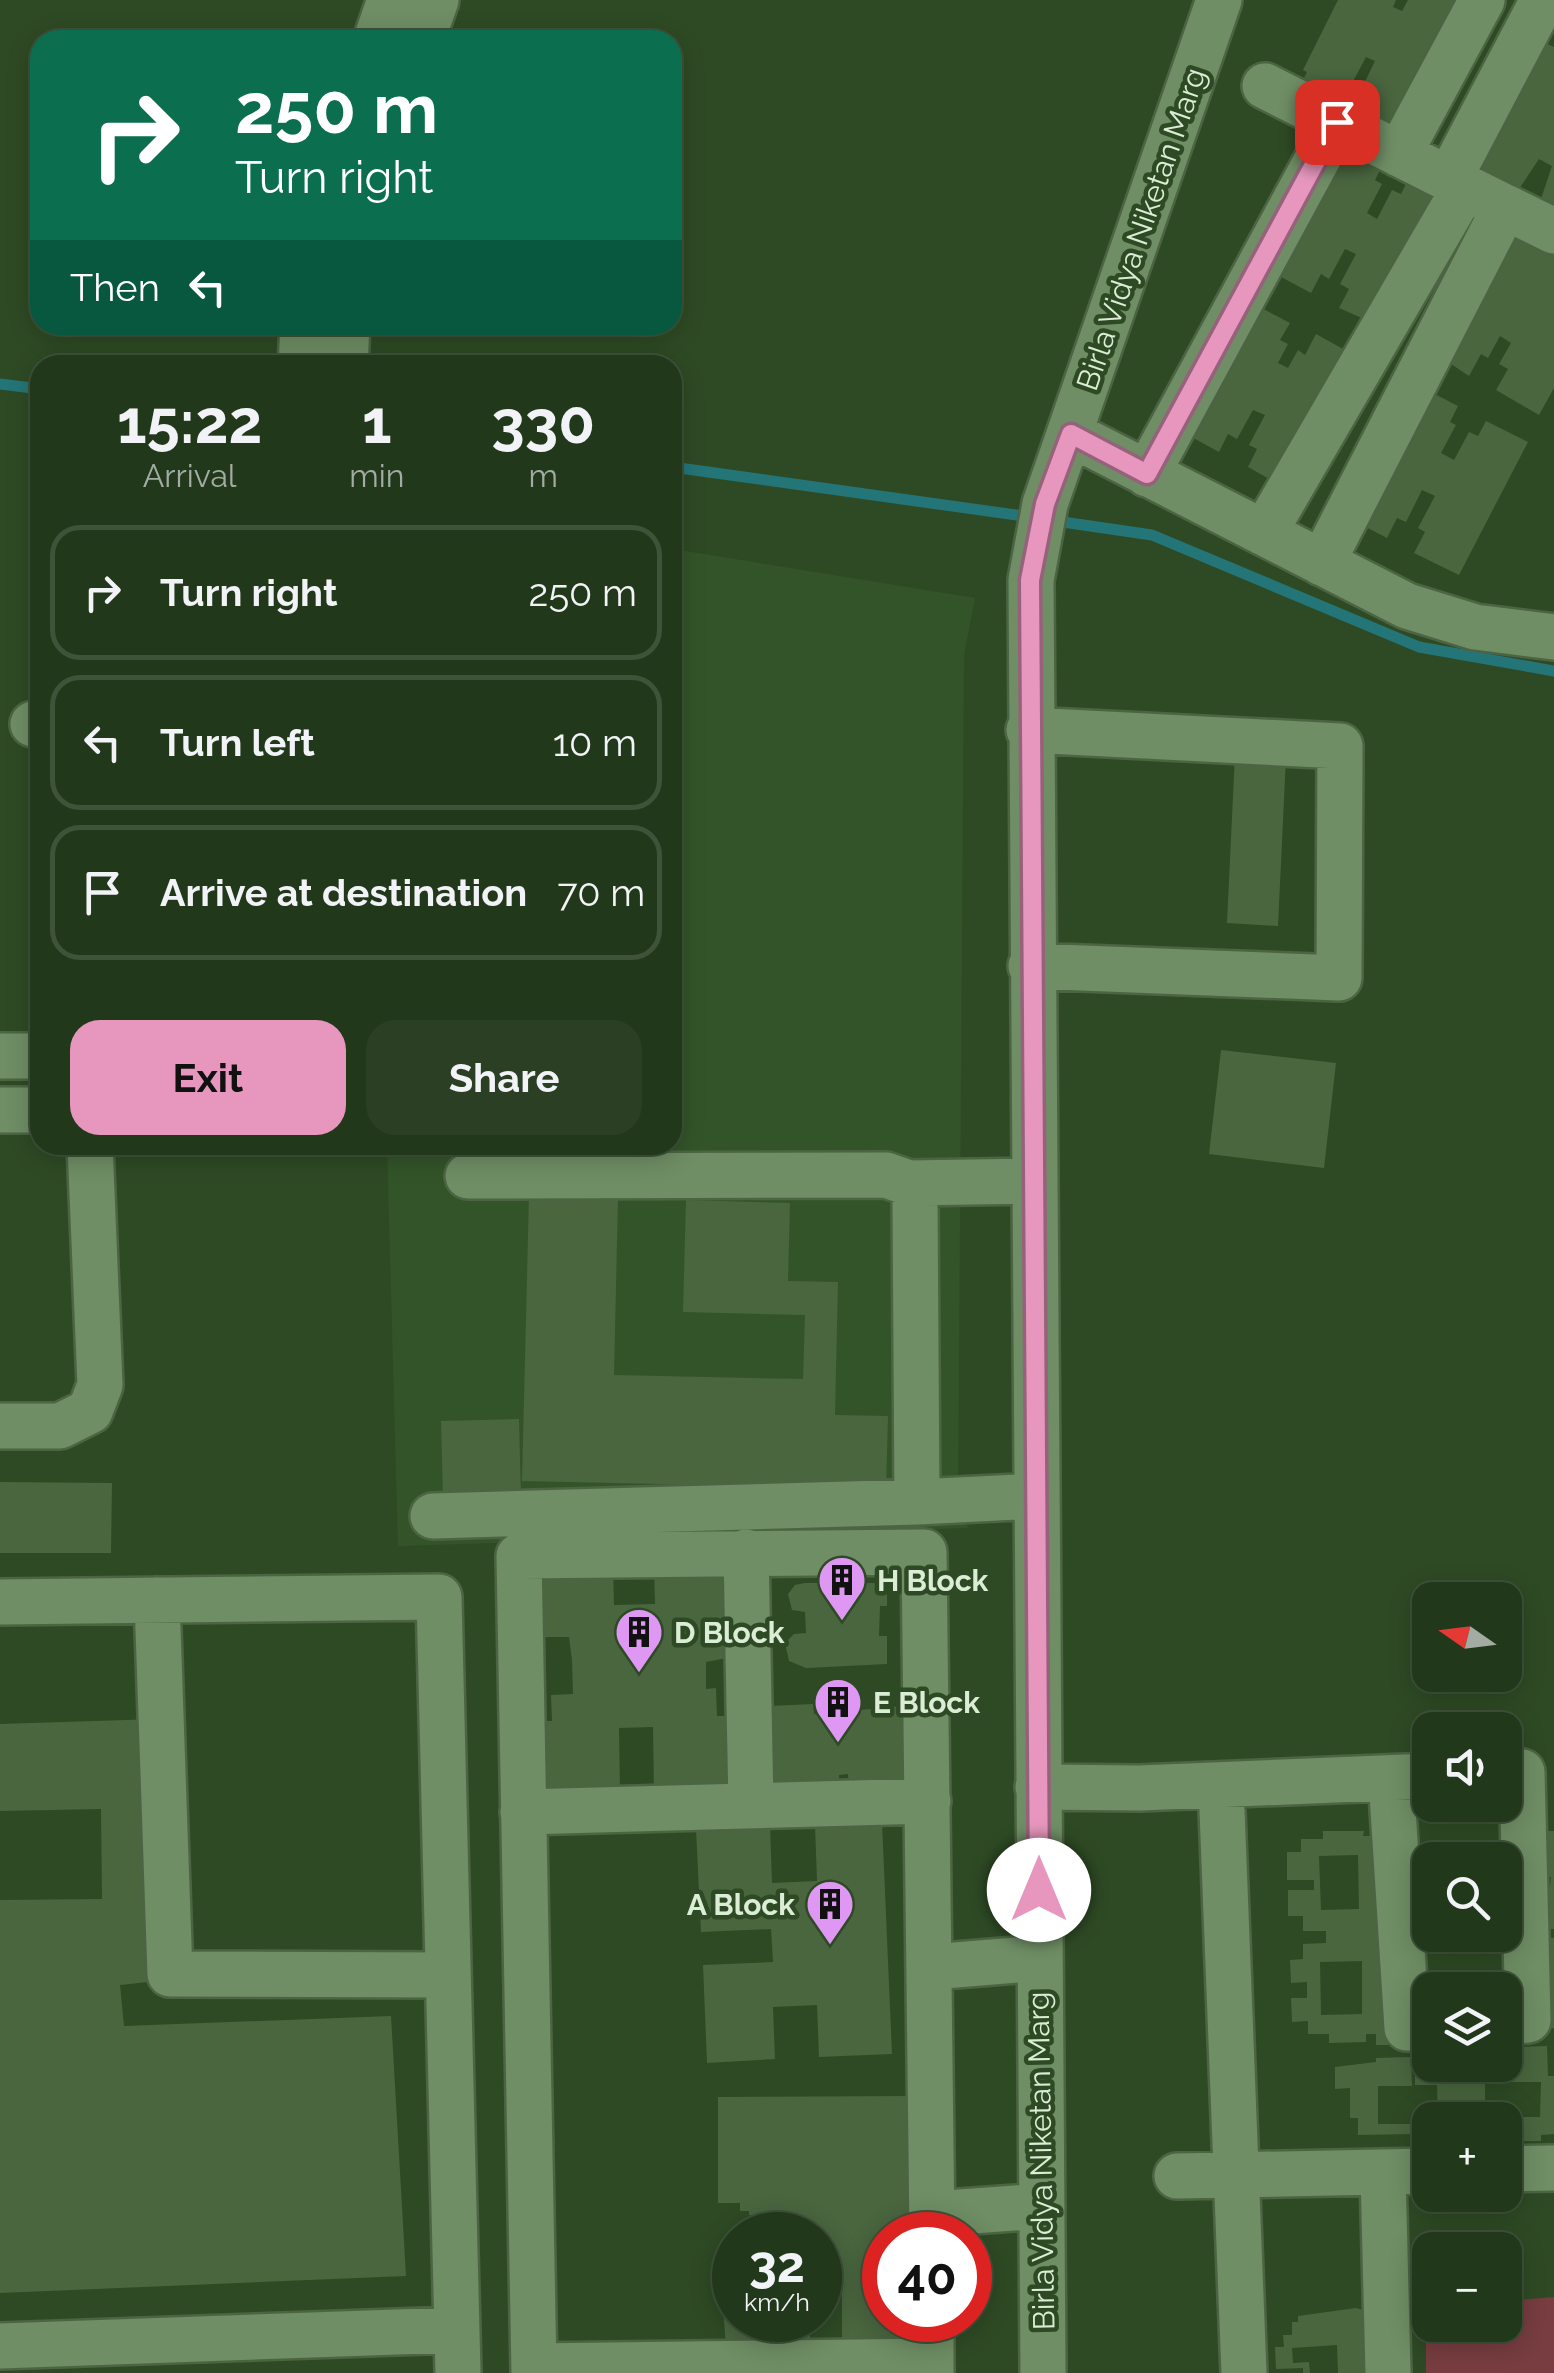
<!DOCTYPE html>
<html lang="en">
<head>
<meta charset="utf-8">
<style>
	body { margin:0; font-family:Raleway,sans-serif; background:#2a3f24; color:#f1f3f6; height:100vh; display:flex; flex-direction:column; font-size:38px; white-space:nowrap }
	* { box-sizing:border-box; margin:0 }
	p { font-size:32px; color:#a2aca3 }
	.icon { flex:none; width:55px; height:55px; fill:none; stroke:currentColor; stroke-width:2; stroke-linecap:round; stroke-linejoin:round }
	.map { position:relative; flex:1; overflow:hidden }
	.drawer { position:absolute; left:30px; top:355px; width:652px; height:800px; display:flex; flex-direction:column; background:#22381b; border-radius:30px; box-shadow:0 5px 25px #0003,0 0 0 2px #3f523a }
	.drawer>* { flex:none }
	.hud { position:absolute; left:30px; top:30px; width:652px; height:305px; border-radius:30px; box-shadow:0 5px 25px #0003,0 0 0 2px #3f523a; background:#0b6e4f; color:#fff; overflow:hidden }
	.needle { width:65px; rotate:284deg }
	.tools { position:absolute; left:1412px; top:1582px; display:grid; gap:20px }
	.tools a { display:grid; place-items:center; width:110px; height:110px; border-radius:20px; background:#22381b; box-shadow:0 5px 25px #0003,0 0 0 2px #3f523a; font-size:50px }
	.speed { position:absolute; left:712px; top:2212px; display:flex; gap:20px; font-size:50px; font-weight:700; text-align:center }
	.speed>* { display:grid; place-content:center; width:130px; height:130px; border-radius:50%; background:#22381b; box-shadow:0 5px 25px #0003,0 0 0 2px #3f523a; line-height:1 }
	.speed small { font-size:25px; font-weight:400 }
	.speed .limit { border:15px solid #d22; background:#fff; color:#111 }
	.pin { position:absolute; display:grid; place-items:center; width:85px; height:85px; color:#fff; margin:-42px; border-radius:20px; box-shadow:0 5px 15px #0006 }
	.me { position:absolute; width:110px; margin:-55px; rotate:0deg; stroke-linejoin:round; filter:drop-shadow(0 0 8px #0008) }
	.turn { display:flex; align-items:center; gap:35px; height:210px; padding:0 40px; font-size:45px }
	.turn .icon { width:130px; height:130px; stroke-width:2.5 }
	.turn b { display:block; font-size:70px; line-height:85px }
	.then { display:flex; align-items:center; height:95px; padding:0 40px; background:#0003; gap:20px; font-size:38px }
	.eta { display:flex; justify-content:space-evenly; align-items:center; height:170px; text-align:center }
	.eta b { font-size:60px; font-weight:700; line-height:70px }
	.cta { display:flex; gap:20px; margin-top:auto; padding:20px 40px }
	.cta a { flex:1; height:115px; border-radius:30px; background:#e797bd; color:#111; font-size:40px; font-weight:700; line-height:115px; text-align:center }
	.cta a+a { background:#2a3f24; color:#f1f3f6 }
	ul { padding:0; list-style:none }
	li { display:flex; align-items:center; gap:30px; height:135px; margin:0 20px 15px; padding:0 20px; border:5px solid #3f523a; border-radius:30px }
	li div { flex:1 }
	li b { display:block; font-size:38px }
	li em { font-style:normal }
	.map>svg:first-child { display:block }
	.built { fill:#335429 }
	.green { fill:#773d40 }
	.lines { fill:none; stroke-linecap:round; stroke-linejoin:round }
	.stream { stroke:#247577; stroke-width:11 }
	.building { fill:#49663f; fill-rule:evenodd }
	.minor-casing { stroke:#4c6443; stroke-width:50 }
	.minor { stroke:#6f8e65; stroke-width:45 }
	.route-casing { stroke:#96627b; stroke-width:25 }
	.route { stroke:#e797bd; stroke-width:18 }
	.labels { text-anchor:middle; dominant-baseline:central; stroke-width:9; stroke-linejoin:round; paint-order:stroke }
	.street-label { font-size:30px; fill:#dcedd6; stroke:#2e4a24 }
	.poi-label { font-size:30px; font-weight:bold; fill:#dcedd6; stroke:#2e4a24; text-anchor:start }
</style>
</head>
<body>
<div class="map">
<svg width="1554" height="2373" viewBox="0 0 1554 2373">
	<rect width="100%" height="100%" fill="#2e4a24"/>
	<!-- built -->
	<path class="built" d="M673,549l302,49 -11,57 -6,844 10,29 -570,18 -11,-401h285z"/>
	<!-- green -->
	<path class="green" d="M1554,2297v76h-128v-65h4v17h75v-24z"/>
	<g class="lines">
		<!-- stream -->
		<path class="stream" d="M0,384l40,5
			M672,467l359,50
			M1049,520l103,15 267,112 135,24"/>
	</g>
	<!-- building -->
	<path class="building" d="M1338,0h58l-3,7 9,4 6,-11h52l-69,135 -33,-17 9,-19 -8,-5 16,-33 -9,-4 -17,32 -11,-5 -10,19 -29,-15 8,-16 -4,-2z
		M1543,42l11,5v169l-16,-8 14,-42 -13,-7 -26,39 -38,-19z
		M1348,146l35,18 -8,16 7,4 -15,29 10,6 15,-29 9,4 10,-20 39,21 -79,127 -32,-14 10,-19 -9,-5 16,-30 -11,-5 -16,30 -8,-5 -10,19 -30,-16 8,-15 -6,-2z
		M1513,216l41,23v149l-15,27 -43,-25 12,-21 -9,-5 12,-21 -11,-7 -12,22 -7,-4 -12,22 -24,-16z
		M1258,306l32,17 -10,17 8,4 -10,19 10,5 10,-18 7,5 11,-21 38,21 -74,130 -32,-18 9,-18 -8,-4 16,-30 -12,-5 -16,29 -9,-5 -9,18 -33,-18z
		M1427,390l31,16 -8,16 6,3 -15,28 13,7 15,-28 9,4 8,-15 42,21 -69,133 -45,-22 11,-21 -7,-4 17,-32 -13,-6 -16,32 -9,-4 -10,20 -29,-15z
		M1235,754l51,3 -8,169 -51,-3z
		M1221,1050l115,13 -12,105 -115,-14z
		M529,1195l89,3 -4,177 189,4 2,-64 -122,-3 3,-112 104,3 -2,78 50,1 -3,133 53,1 -2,73 -364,-8z
		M519,1419l2,78 -78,2 -2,-78z
		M0,1482l112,1 -1,70h-111z
		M725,1563l2,95 -21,4v27l10,-1 1,28h11l2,74 -76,2 -1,-65 -34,1 1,64 -80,2 3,-73h9l-1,-26 22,-1 -1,-34 -3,-23h-29l-5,-69 78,-2 1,39 41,-1 -1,-39z
		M805,1583h82v23h-7l-1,30h8v28l-81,4 -17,-7 -4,-18 9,-9 12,-1 -1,-21 -13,-2 -4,-16 7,-9z
		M813,1704l1,10 90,-8 3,79 -58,3 -1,-14 -9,1 1,15 -67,3 -3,-87z
		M157,1719v262l-37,4 4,41 267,-10 15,260 -406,17v-393l102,-1 -1,-90 -101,2v-87z
		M882,1822l10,232 -73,3 -2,-52 -44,2 2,52 -68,4 -4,-98 70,-3 -2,-33 -70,3 -5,-103 74,-4 2,58 45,-2 -2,-56z
		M1323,1831h41l-1,5h25l1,209h-13v-11h-10v8l-37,1v-9h-21v-13l-16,1 -1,-24h16v-16l-16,1 -1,-23 13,-1v-15l23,-1v-12h-23v-15h-15v-26h26v-10h-27v-28h14v-13h22zM1358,1855l1,54 -38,1 -2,-54zM1362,1961v53l-41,1 -1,-53z
		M1545,1831h9v98h-5l-1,-18h-8v-25h10l1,-9h-15z
		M1548,1938h6v90l-3,1z
		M1547,2046l1,30h6v58l-13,1v6h-23v-17h-13v-7h35l1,-35h-56v38h-47l-1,-35h-22v-35h15v15h75v-17l10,-1v28h5l-1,-28z
		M1411,2057l1,29h-34v38h52v19h-14v-9l-58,1v-17h-8v-30l-15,1v-22l41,-5v-4z
		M916,2096v139h-31v85h32v28h-75v-56h-22v-57h-72v-4l25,-1v-15h-24v-4h-9v-8h-22v-106z
		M723,2244h12v37h-12z
		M722,2290h13v30h75v28l-84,1z
		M1356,2308l7,2 1,33h6l1,18 -8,1 1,11h-26l-1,-28 -45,3 1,15 16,-1 1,11h-7v-5l-27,1 -1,-22h9l-1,-12h9v-13h6v-6z"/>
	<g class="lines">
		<!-- minor casing -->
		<g class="minor-casing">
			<path id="minor" d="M376,40l14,-40
				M422,40l14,-40
				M1265,86l184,93
				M1399,154l83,-154
				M1505,207l49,24
				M301,365l2,-40
				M345,365l2,-40
				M1071,434l336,172 68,21 79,10
				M1147,474l190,-351
				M1264,533l201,-346
				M1322,563l183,-356 -56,-28 94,-179
				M33,724l7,-1
				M1029,730l311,16 -1,232 -308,-12
				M0,1056h40
				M0,1110h40
				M468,1176l418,-1 23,8 6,14 2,305 119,-6
				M909,1183l124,-2
				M0,1426h60l30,-15 10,-26 -10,-240
				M433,1516l484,-14
				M746,1552l5,253
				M157,1600l13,374 277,1
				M0,1602l439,-5 19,776
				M1391,1778l16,250 23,-2
				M1221,1785l23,588
				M1038,1787l102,1 290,-12
				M523,1812l405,-11
				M931,1967l109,-9
				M1505,2022l23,-2 -6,-248
				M1505,2169l49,-1
				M1383,2172l5,201
				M1177,2176l253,-5
				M932,2214l110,-8
				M0,2346l454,-16
				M534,2366l397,-5
				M534,2373l-15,-817 405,-4 8,683
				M931,2373v-53
				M1043,2373l-12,-1793 14,-76 174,-504"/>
		</g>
		<!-- minor -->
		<use href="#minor" class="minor"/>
	</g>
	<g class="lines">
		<!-- route casing -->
		<g class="route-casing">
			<path id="route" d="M1039,1890l-9,-1310 15,-76 26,-70 76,40 190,-352"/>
		</g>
		<!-- route -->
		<use href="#route" class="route"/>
	</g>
	<!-- icons -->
	<defs>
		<g id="building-pin" transform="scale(2.5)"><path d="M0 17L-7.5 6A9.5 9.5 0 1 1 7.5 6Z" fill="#de98f3" stroke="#2e4a24"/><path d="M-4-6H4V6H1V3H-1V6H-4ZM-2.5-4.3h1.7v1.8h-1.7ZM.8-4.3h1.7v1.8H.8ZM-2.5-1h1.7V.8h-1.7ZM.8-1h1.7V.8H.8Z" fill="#111"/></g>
	</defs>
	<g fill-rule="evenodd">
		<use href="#building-pin" x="842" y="1580"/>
		<use href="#building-pin" x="639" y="1632"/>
		<use href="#building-pin" x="838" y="1702"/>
		<use href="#building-pin" x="830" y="1904"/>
	</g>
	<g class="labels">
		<!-- street labels -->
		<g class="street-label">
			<text transform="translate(1141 229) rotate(-71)">Birla Vidya Niketan Marg</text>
			<text transform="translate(1041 2161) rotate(-91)">Birla Vidya Niketan Marg</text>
		</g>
		<!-- poi labels -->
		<g class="poi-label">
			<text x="877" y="1580">H Block</text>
			<text x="674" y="1632">D Block</text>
			<text x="873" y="1702">E Block</text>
			<text x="795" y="1904" text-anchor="end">A Block</text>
		</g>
	</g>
</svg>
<div class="tools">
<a><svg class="needle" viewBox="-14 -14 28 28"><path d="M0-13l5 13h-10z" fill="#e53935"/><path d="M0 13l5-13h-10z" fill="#a2aca3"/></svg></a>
<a><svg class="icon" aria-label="sound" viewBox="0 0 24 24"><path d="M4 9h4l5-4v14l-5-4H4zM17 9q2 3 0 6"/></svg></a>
<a><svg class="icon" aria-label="search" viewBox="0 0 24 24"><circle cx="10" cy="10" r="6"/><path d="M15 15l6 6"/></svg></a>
<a><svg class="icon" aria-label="layers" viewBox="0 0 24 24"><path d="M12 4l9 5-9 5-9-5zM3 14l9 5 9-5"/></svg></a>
<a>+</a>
<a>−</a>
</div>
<div class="speed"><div>32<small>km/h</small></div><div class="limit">40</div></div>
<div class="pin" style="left:1337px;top:122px;background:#d93025"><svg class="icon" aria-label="arrive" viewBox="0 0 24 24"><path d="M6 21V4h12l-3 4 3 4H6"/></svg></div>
<svg class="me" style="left:1039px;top:1890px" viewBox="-20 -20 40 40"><circle r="19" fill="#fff"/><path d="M0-13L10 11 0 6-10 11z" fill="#e797bd"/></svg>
<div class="hud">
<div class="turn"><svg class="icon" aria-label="right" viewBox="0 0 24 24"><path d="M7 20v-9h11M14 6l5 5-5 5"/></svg><div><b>250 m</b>Turn right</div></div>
<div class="then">Then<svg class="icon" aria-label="left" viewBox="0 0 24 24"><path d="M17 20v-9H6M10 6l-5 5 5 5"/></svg></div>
</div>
<section class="drawer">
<div class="eta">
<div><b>15:22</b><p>Arrival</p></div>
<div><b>1</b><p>min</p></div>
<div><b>330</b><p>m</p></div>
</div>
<ul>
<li><svg class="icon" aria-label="right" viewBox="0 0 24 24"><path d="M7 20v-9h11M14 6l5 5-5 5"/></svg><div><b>Turn right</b></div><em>250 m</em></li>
<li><svg class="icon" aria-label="left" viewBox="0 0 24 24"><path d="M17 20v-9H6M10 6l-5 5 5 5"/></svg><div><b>Turn left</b></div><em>10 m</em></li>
<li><svg class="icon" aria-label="arrive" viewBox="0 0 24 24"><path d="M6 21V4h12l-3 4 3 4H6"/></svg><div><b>Arrive at destination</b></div><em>70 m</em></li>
</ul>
<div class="cta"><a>Exit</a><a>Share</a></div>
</section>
</div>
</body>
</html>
